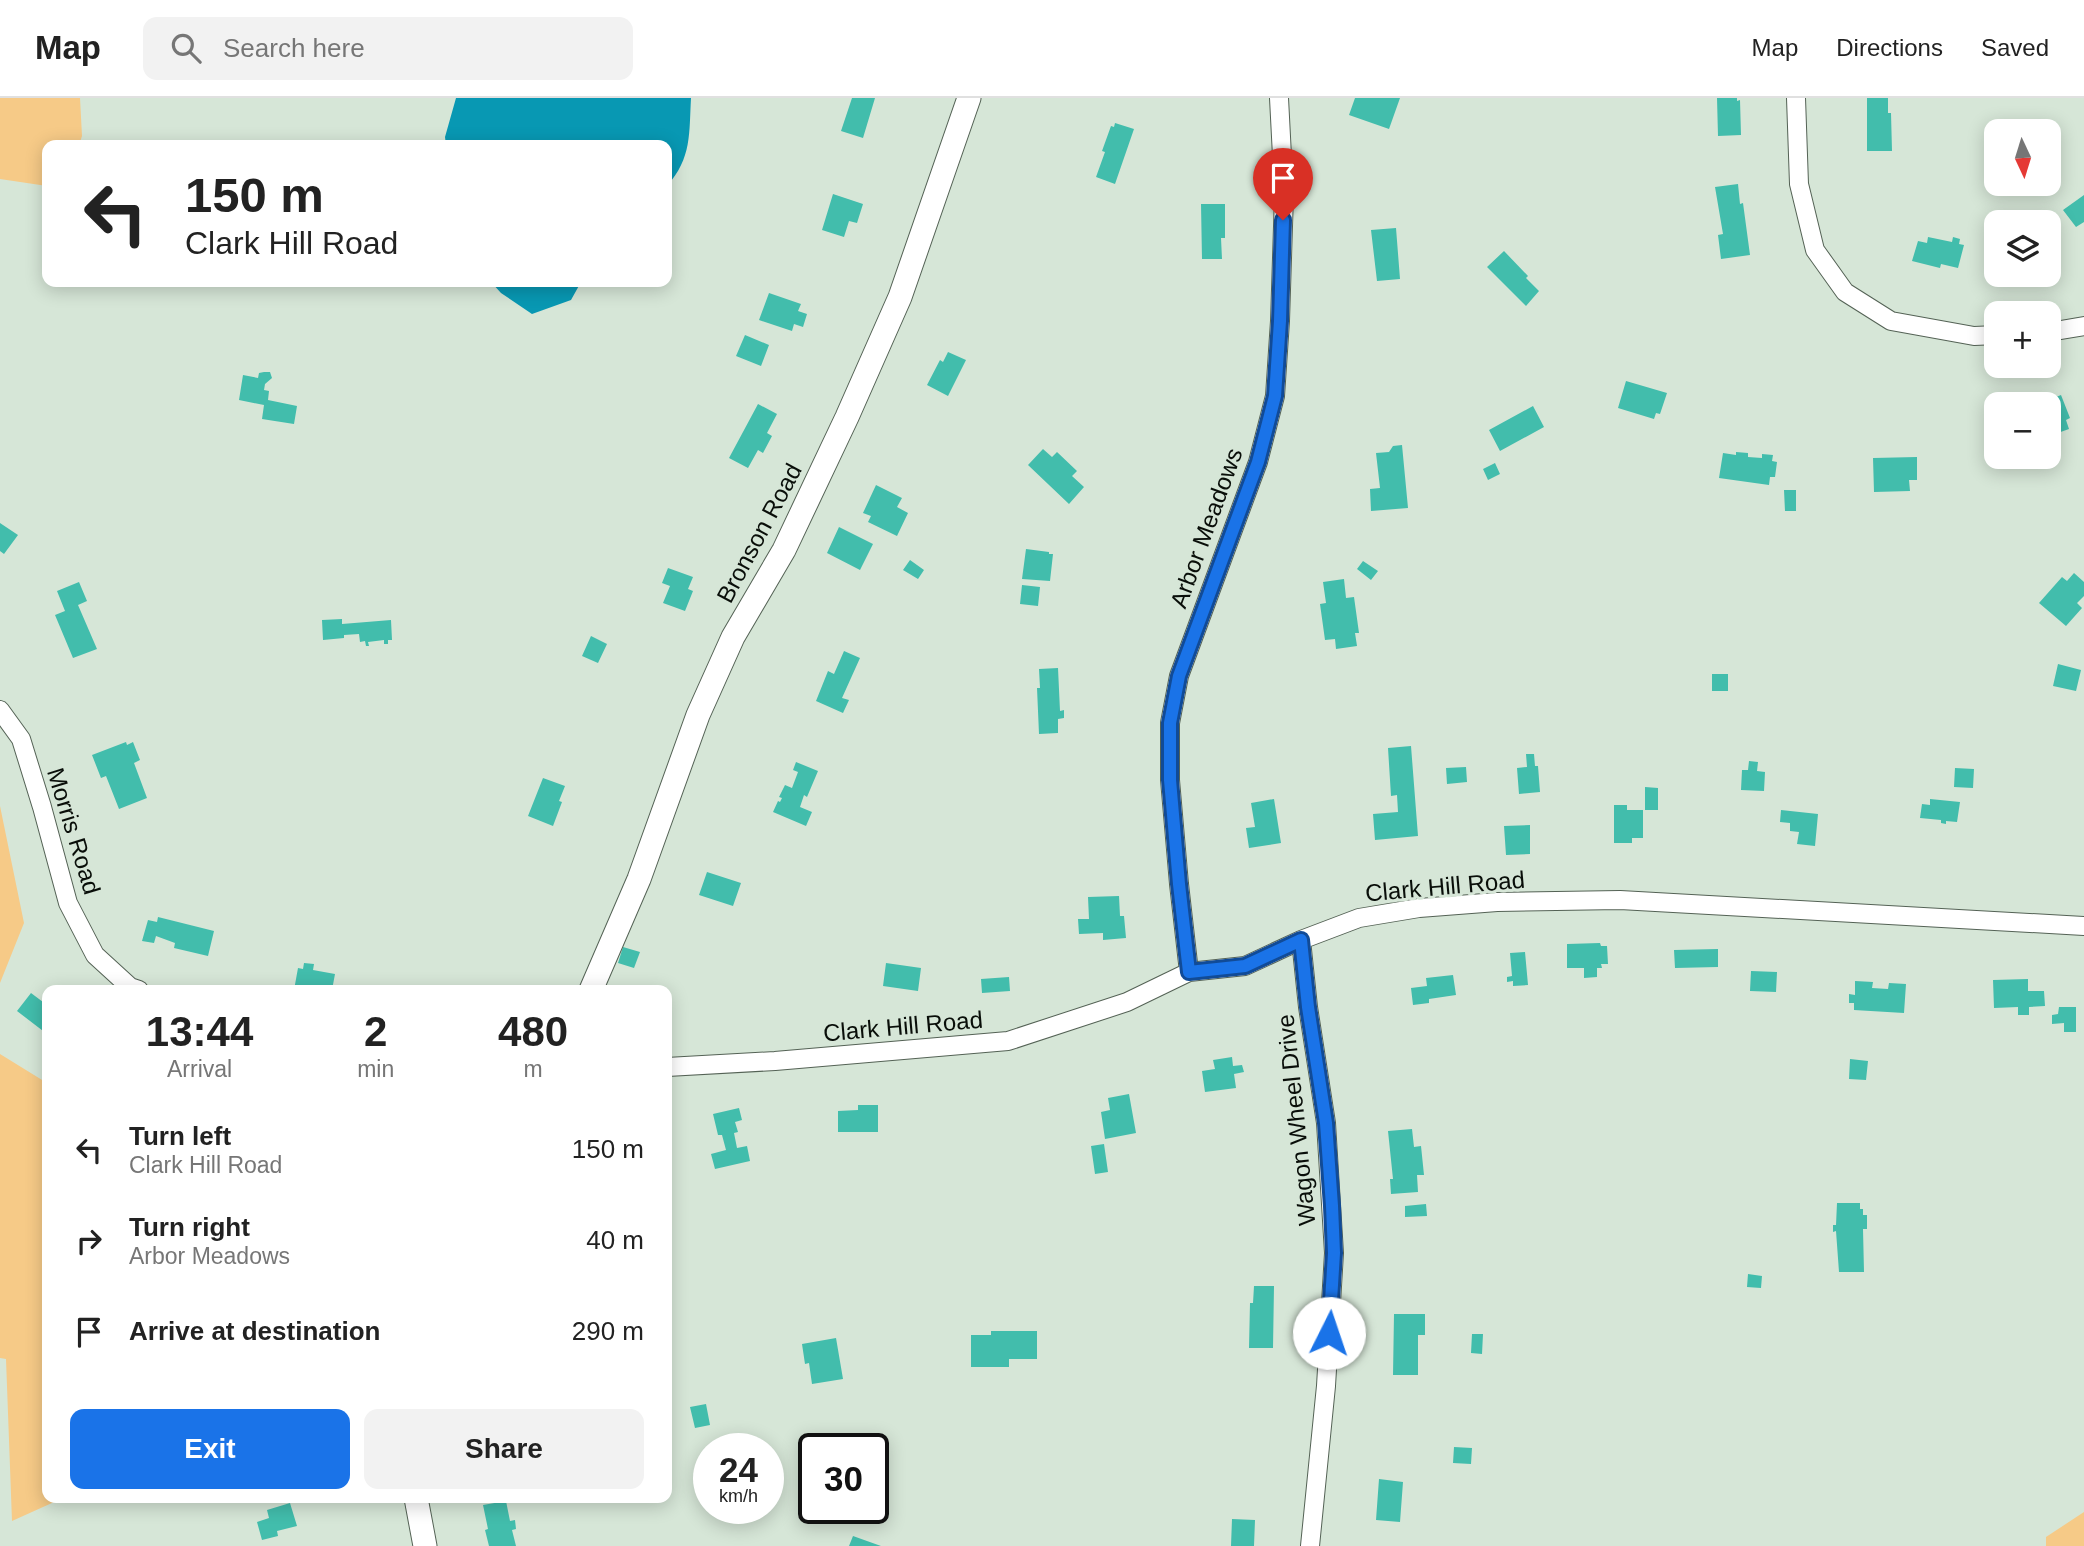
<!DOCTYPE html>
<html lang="en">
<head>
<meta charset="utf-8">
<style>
	body { margin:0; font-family:Helvetica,sans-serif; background:#f2f2f2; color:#222; height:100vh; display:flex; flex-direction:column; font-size:26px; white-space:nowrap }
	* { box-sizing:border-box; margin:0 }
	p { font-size:23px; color:#767676 }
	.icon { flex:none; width:38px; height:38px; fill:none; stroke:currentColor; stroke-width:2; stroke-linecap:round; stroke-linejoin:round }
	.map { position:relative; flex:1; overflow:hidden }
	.drawer { position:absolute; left:42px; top:887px; width:630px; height:518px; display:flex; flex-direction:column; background:#fff; border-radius:14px; box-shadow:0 4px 18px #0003 }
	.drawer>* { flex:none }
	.hud { position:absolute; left:42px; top:42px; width:630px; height:147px; border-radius:14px; box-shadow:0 4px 18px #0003; background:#fff; color:#222; overflow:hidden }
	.needle { width:46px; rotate:176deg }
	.fabs { position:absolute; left:1984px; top:21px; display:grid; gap:14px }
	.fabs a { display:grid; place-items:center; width:77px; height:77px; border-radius:14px; background:#fff; box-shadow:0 4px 18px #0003; font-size:35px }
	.speed { position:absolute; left:693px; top:1335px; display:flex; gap:14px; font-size:35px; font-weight:700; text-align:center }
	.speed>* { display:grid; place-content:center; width:91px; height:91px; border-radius:50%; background:#fff; box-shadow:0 4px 18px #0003; line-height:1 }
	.speed small { font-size:18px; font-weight:400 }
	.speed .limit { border:4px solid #111; border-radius:10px; background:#fff; color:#111 }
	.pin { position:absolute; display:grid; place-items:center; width:60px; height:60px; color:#fff; margin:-72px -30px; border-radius:50% 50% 50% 0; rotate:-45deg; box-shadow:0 0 7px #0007 }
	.pin .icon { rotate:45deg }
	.me { position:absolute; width:77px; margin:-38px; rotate:4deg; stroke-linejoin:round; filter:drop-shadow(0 0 5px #0008) }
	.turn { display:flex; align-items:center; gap:24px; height:147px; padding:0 28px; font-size:32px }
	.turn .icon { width:91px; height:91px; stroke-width:2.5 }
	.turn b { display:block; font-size:49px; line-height:60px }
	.eta { display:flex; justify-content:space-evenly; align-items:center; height:119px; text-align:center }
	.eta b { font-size:42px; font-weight:600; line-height:49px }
	.action { display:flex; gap:14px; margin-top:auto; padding:14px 28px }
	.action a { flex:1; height:80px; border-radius:14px; background:#1a73e8; color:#fff; font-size:28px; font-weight:600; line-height:80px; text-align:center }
	.action a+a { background:#f2f2f2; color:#222 }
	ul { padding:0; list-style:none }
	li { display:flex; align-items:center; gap:21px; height:91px; padding:0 28px }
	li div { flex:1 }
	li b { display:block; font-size:26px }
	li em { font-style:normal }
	header { display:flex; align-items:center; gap:42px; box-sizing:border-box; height:98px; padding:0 35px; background:#fff; border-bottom:2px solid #e0e0e0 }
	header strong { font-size:33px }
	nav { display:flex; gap:38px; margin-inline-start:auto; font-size:24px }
	.search { width:490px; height:63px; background:#f2f2f2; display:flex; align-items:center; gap:18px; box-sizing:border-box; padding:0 24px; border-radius:14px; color:#767676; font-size:26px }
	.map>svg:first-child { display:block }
	.green { fill:#f6ca87 }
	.water { fill:#0898b3 }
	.building { fill:#42bdac }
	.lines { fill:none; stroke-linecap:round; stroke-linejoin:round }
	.minor-casing { stroke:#546255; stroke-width:20 }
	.tertiary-casing { stroke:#546255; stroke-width:25 }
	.minor { stroke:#fff; stroke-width:18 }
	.tertiary { stroke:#fff; stroke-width:23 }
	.route-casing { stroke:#114b97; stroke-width:18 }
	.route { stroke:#1a73e8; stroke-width:12 }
	.labels { text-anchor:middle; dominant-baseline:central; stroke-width:6; stroke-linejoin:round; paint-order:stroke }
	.street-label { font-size:24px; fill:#090e09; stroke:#d6e6d7 }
</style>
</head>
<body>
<header>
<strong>Map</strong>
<div class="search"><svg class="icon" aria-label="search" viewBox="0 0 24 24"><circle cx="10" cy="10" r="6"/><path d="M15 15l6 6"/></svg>Search here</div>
<nav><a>Map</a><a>Directions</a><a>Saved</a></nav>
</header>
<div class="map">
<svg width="2084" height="1448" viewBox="0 0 2084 1448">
	<rect width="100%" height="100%" fill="#d6e6d7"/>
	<!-- green -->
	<path class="green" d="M0,0h80l2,38 -3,9h-32v41l-47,-7z
		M0,708l24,117 -24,60z
		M0,956l47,29v415h16l-51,23 -6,-162 -6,-1z
		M2084,1414v34h-38v-9z"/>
	<!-- water -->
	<path class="water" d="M456,0h235c-2,35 1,60 -24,88v-41h-221l-1,-8z
		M491,184h90l-10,18 -39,14 -31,-21z"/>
	<!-- building -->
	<path class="building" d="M852,0h23l-12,40 -22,-7z
		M1355,0h45l-11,31 -40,-14z
		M1717,0h20v3l3,-1 1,35 -23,1z
		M1867,0h21v15h3l1,38h-25z
		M1115,25l19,6 -19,55 -19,-7 9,-25 -3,-1 9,-25 3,1z
		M1738,86l2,20 3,-1 7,52 -29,4 -3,-24 5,-1 -8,-47z
		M833,96l30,10 -6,19 -8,-2 -5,16 -22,-7z
		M2084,97v27l-8,5 -13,-17z
		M1201,106h24v34h-4l1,21h-20z
		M1396,130l4,51 -23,2 -6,-51z
		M1928,139l24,5 1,-5 7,2 -1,5 5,1 -6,23 -17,-4 -1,4 -28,-7 6,-20 9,2z
		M1504,153l24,25 -2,2 13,13 -13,15 -39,-39z
		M769,195l32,11 -3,7 9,3 -4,13 -9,-3 -2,7 -33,-11z
		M745,237l24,10 -8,21 -25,-10z
		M948,254l18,8 -18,36 -21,-11 13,-25 3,2z
		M264,274h6l2,6 -7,6 -1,6 5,1 -1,9 29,6 -3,18 -32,-5 2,-14 -25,-5 4,-25 15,3 1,-5z
		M1626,283l41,12 -7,21 -4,-1 -2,6 -36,-11z
		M2061,297l9,23 -4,2 3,9 -14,5 -4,-9h-2v-21h-11z
		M758,306l19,10 -10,19 5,3 -9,17 -5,-3 -10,18 -19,-10z
		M1533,308l11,21 -44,24 -11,-21z
		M1402,347l6,63 -37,3 -1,-22 10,-1 -4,-35 13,-1 4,-6z
		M1043,351l9,8 5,-5 20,19 -5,5 12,11 -15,17 -41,-39z
		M1736,354l12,1v4l14,1v-4l11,1 -1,6 5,1 -2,15h-5l-1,8 -50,-7 4,-25 13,2z
		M1917,359v23h-8l1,11 -36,1 -1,-34z
		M1495,365l5,11 -12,6 -5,-11z
		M876,387l26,13 -5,9 11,6 -11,23 -29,-14 3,-6 -8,-3z
		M1784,392h12v21h-11z
		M0,425l18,12 -14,19 -4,-3z
		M839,429l34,17 -13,26 -33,-17z
		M1026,451l23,3v2h4l-3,27 -28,-2z
		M910,462l14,10 -6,9 -15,-9z
		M1363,463l15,10 -7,9 -14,-11z
		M668,470l25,9 -5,12 5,2 -8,20 -22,-8 7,-17 -8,-3z
		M2074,475l10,9v14l-7,7 5,5 -16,18 -27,-23 23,-26 5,4z
		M1344,481l2,19 8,-1 5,36h-4l2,13 -21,3 -1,-10 -10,1 -5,-36 6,-1 -3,-21z
		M79,484l8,19 -9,4 19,44 -24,9 -18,-43 10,-4 -8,-20z
		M1022,487l18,2 -2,19 -18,-2z
		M342,521v5l49,-4 1,20h-4v4h-4v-4l-16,2 1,4h-3l-1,-5 -5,1 -1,-8 -15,1v3l-21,2 -1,-20z
		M591,538l16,8 -9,19 -16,-7z
		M844,553l16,7 -18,40 7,2 -6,13 -27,-12 12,-30 6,3z
		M2058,566l23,6 -5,21 -23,-5z
		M1058,570l2,43 4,-1v8l-6,1v14l-19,1 -2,-46h3l-1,-19z
		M1712,576h16v17h-16z
		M126,644l1,3 6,-3 7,18 -6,3 13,35 -28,11 -13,-33 -5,2 -9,-23z
		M1411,648l7,90 -43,4 -2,-26 25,-2 -1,-17 -6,1 -3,-48z
		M1526,656h8l1,12h3l2,26 -21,2 -2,-26 10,-1z
		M1749,663l9,1 -1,9 8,1 -1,19 -23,-1 1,-20h6z
		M796,664l22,9 -11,26 -3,-2 -4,12 12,5 -6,14 -33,-14 5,-11 2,1 2,-4 -3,-1 6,-12 7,3 6,-16 -5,-2z
		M1466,669l1,15 -20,2 -1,-16z
		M1955,670l19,1 -1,19 -19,-1z
		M543,680l22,8 -6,15 3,1 -9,24 -25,-10z
		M1645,689l13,1v22h-13z
		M1274,701l7,44 -32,5 -3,-20 9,-1 -4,-24z
		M1930,701l30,3 -3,20 -11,-1v3l-5,-1v-3l-21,-2 2,-14 8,1z
		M1614,707h13v5h16v28h-11v5h-18z
		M1781,712l37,4 -3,32 -18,-2 2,-12 -9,-1v-8l-10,-1z
		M1530,727v29l-24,1 -2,-29z
		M707,774l34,11 -8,23 -34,-11z
		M1119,798l1,20h4l2,22 -23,2v-7l-24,1 -1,-15h11l-1,-22z
		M158,819l56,14 -6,25 -34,-8 1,-5 -19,-7 -2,7 -12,-2 6,-21 9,2z
		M1600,845l1,3h6l1,18h-7l1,4h-5v9l-13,1v-10h-17v-24z
		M623,849l17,5 -6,16 -16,-5z
		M1718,851v18l-43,1 -1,-18z
		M1525,854l3,33 -15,1v-5l-6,1v-5l5,-1 -2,-23z
		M304,865l10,1 -1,6 22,4 -3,16h-38l4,-22 5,1z
		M886,865l35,5 -3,23 -35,-5z
		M1751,873l26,1 -1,20 -26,-1z
		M1453,877l3,20 -27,4v4l-16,2 -2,-17 16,-2 -1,-8z
		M1009,879l1,14 -28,2 -1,-14z
		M2028,881v12h16l1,15 -16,1v8h-11v-8l-24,1 -1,-28z
		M1855,883l18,1 -1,6 16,1 1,-6 17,1 -2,29 -50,-3v-7h-5v-9l6,1z
		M31,895l16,12v29l-30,-23z
		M2059,909h17v25h-12v-9l-12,1v-9l6,-1z
		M1232,959l1,9 9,-1 2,7 -10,2 2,14 -31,4 -3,-21 13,-2 -2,-9z
		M1850,961l18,2 -2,19 -17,-1z
		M1129,996l7,39 -31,6 -4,-27 9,-2 -2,-12z
		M858,1007h20v27h-40v-21l20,-1z
		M739,1010l3,12 -7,2 3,10 -4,1 3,15 10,-2 3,15 -35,8 -4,-15 15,-4 -4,-15h-4l-5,-21z
		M1412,1031l2,18 7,-1 3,29h-7l1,17 -27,2 -1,-15h3l-5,-48z
		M1104,1046l4,28 -13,2 -4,-28z
		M1837,1105h23v6h3v6h4v14h-4l1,43h-25l-3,-41 -3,1v-7h3z
		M1426,1106l1,12 -22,1v-11z
		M1748,1176l14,2 -1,12 -14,-1z
		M1254,1188h20l-1,62h-24l1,-45h3z
		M1394,1216h31v21h-7v40h-25z
		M991,1233h46v28h-28v8h-38v-32h20z
		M1472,1236h11l-1,20 -11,-1z
		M836,1240l7,41 -31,5 -3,-21 -4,1 -3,-20z
		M706,1306l4,21 -15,3 -5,-21z
		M1454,1349l18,1 -1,16 -18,-1z
		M1379,1381l24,3 -3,40 -24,-2z
		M506,1403l4,20 5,-1 1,9 -4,1 4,16h-27l-4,-16 3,-1 -5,-24z
		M290,1405l7,23 -20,5 1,5 -16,4 -5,-18 12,-4 -2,-8z
		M1232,1421l23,1 -1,26h-23z
		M853,1438l28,10h-32z"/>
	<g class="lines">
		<!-- minor casing -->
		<g class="minor-casing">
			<path id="minor" d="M1796,0l3,86 16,66 30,42 46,29 83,15 23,-1
				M2049,234l35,-6
				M0,612l21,29 21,68 26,96 27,52 35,32 9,3
				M1301,842l7,67 18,116 8,130 -8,133 -16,160
				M1189,874l-10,-88 -9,-104v-57l9,-47 79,-214 17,-66 5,-75 4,-126 -5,-97
				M667,969l108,-6 233,-20 119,-39 62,-30 56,-6 56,-26 58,-22 60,-10 78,-6 123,-2 464,26"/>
		</g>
		<!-- tertiary casing -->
		<g class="tertiary-casing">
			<path id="tertiary" d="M591,892l48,-111 59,-164 35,-78 51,-87 63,-133 53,-120 69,-199
				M416,1400l9,48"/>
		</g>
		<!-- minor -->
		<use href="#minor" class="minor"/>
		<!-- tertiary -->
		<use href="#tertiary" class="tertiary"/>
	</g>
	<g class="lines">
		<!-- route casing -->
		<g class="route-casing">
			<path id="route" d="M1283,122l-3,101 -5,75 -17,66 -79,214 -9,47v57l9,104 10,88 56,-6 56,-26 7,67 18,116 6,83 2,47 -5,80"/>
		</g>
		<!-- route -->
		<use href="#route" class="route"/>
	</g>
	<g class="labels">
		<!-- street labels -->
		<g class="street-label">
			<text transform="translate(1206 430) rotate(-70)">Arbor Meadows</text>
			<text transform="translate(759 435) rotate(-62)">Bronson Road</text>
			<text transform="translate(74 733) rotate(73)">Morris Road</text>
			<text transform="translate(1445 788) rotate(-5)">Clark Hill Road</text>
			<text transform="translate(903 928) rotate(-5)">Clark Hill Road</text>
			<text transform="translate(1296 1022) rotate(-96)">Wagon Wheel Drive</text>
		</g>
	</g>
</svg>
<div class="fabs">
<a><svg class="needle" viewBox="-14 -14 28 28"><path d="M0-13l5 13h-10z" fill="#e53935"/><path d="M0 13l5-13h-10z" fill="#767676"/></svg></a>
<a><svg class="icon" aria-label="layers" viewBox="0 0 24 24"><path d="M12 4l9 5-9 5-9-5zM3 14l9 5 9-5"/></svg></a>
<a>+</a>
<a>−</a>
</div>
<div class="speed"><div>24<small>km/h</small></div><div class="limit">30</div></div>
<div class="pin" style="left:1283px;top:122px;background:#d93025"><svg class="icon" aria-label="arrive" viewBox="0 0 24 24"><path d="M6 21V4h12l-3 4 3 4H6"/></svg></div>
<svg class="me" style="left:1329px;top:1235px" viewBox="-20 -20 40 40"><circle r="19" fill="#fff"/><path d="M0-13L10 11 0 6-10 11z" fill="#1a73e8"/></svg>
<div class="hud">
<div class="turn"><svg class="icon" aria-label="left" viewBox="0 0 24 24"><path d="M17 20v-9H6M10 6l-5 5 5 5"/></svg><div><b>150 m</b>Clark Hill Road</div></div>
</div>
<section class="drawer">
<div class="eta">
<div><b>13:44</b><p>Arrival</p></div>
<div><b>2</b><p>min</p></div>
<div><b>480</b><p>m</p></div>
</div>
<ul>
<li><svg class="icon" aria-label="left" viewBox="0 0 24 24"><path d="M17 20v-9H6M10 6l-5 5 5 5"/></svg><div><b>Turn left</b><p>Clark Hill Road</p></div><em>150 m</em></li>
<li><svg class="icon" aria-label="right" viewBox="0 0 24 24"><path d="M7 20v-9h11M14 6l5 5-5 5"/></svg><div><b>Turn right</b><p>Arbor Meadows</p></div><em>40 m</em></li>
<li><svg class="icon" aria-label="arrive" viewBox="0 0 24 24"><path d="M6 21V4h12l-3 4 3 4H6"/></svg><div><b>Arrive at destination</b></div><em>290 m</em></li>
</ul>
<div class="action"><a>Exit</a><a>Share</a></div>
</section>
</div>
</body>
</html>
